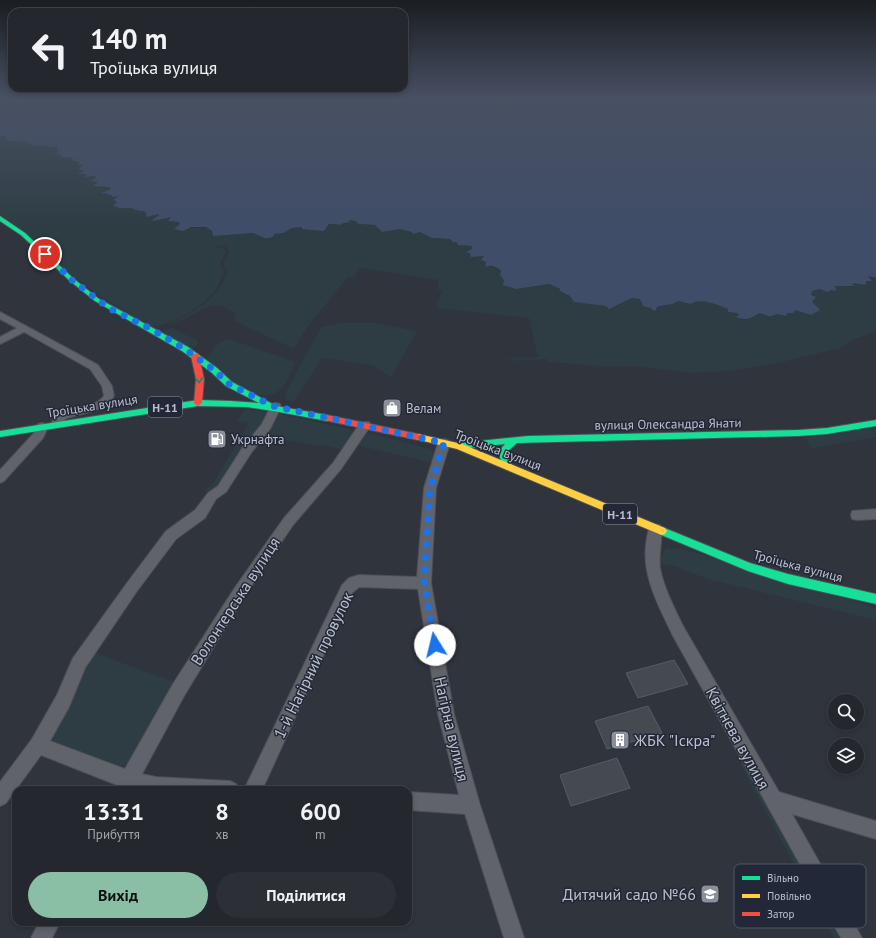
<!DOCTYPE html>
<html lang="uk">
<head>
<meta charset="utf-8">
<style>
	body { margin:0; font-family:"PT Sans",sans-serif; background:#2c2f36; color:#f1f3f6; height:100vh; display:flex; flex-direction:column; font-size:15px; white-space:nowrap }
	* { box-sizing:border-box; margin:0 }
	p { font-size:13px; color:#a3a5aa }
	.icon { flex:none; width:22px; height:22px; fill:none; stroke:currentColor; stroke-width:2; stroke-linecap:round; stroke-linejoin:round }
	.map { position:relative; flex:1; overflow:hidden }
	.side { position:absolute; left:12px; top:786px; width:400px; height:140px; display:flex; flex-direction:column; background:#24272e; border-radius:12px; box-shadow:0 2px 6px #0003,0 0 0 1px #41444a }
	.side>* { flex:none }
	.top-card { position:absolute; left:8px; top:8px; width:400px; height:84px; border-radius:12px; box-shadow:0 2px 6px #0003,0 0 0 1px #41444a; background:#24272e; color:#f1f3f6; overflow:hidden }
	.tools { position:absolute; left:828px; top:694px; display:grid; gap:8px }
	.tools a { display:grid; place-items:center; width:36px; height:36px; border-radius:50%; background:#24272e; box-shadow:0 2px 6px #0003,0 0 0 1px #41444a; font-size:20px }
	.pin { position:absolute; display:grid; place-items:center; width:34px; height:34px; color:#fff; margin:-17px; border:2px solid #fff; border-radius:50%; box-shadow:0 1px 4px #0007 }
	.me { position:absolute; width:44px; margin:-22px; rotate:351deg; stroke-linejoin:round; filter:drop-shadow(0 0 3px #0008) }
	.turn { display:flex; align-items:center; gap:14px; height:84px; padding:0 16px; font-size:18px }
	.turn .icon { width:52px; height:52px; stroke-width:2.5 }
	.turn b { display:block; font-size:28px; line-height:34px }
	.eta { display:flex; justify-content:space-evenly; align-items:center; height:68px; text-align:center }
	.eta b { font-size:24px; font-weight:700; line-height:28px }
	.button { display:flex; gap:8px; margin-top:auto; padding:8px 16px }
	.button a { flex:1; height:46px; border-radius:24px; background:#8abfa5; color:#111; font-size:16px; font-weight:700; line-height:46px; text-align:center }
	.button a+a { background:#2c2f36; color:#f1f3f6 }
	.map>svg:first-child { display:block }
	.green { fill:#2d3d43 }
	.water { fill:#404d68 }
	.building { fill:#454950; stroke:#585b64 }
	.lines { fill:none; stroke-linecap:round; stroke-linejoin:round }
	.street-casing { stroke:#4c4f56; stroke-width:2 }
	.fast-casing { stroke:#4c4f56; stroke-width:2 }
	.slow-casing { stroke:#4c4f56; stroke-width:2 }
	.jam-casing { stroke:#4c4f56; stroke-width:2 }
	.street { fill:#60636a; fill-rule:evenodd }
	.fast { fill:#16e098; fill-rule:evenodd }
	.slow { fill:#ffcf43; fill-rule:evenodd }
	.jam { fill:#f24e42; fill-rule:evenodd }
	.oneway { stroke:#1c8468 }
	.route { stroke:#1a73e8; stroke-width:7; stroke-dasharray:0 12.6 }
	.labels { text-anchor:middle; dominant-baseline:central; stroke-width:3; stroke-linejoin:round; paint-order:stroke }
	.shield { fill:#222838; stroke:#8d92a0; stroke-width:1 }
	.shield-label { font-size:12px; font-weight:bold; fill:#bbc0cc }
	.street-label { font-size:13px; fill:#bbc0cc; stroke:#222838 }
	.poi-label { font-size:13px; fill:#bbc0cc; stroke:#222838; text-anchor:start }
	.near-street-label { font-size:16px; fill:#bbc0cc; stroke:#222838 }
	.near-poi-label { font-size:16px; fill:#bbc0cc; stroke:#222838; text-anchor:start }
	.key { fill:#222838; stroke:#505664; stroke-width:1 }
	.key-label { font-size:11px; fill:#bbc0cc }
</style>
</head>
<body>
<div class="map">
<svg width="876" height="938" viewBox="0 0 876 938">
	<rect width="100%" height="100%" fill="#30343d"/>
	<!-- green -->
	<path class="green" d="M0,135l2,1h5l-2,1 1,2 -1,1 30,3 -5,3h27l4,4 -5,4 7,1 -4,2 6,1 7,-1 1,4 7,1 -2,2 5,1 -5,4 7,2 -6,3h8l-3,3 11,-1 1,2 -5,3 7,1 -5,4c6,1 11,-1 17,1l1,2 -7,2 -1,3h7l-2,1 12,1 -7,4 4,2 -1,4 2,1 13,1 8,3h7l1,3 12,-1v2l-5,3 2,1 15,-3 -3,5 11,1 1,2 -5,3c3,1 7,2 10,2 8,0 28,-6 28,7l40,-3 9,5h8l4,-2v-2l18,-6 9,-1 23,4 5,-7 12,1 8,-3v-2l7,1 3,3 17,2 6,6c11,-2 23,-6 32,2l6,-2 12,6 18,1 3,3h4l1,3 15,1 -1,3 -5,2 7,7 8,-3 2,1 -1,4 4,3 -3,4c16,-3 17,6 23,19l9,3 33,-5 11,5v2l10,5 6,6 30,4 1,2 12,-3 13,-7 8,1 1,5 11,4v2c9,-4 17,-5 26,-9l13,3c8,-7 28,1 37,5l1,3 10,2 -1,4 3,2 14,-3 4,-4c10,3 9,4 18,1l7,2 3,-3h5l3,-3 16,5 4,-2 -3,-11 4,-5 -5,-2 1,-4 8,-2 7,3 4,-2 5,1 -1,-5 4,-1 12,2 3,-3h12v-3h5l-4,-4 9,1v54l-22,7 -14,9 -62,15 -48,8 -39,2 -56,-7h-24l-1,1 -61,-5 -2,-3 -32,2 -1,-2h-20l44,-2 -9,-39 -93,-10 6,-17 -5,-2 2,-9 -78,-12 -8,9h-5l-40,49 -14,23 -59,-28 1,-6c-21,-19 -32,-5 -53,4 -6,3 -14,5 -20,7 26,-11 55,-25 64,-54l-4,-8 6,-13 -2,-4 -13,-2 1,2 10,2 1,2 -6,13 4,8c-3,10 -8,20 -16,27 -11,10 -42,28 -56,27 -26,-15 -52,-28 -75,-47 -26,-21 -49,-46 -77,-65z
		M341,323h33l43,8 -26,47 -18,-13 -51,-7 -29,44c-5,-1 -8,-3 -8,-8l20,-38 17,-29z
		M172,328l25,12 1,3 -4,6 -32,-16 3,-3z
		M229,339l64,22 2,2c-4,7 -6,17 -11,23 -23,27 -60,-12 -78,-26 5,-10 12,-18 23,-21z
		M245,409l26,3 -51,76 -11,4 -5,-2 8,-4 37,-63 -12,-2z
		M275,413l74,16 4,3v4l-10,14 -24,-6 -1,2 -57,-11z
		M876,427v10l-64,11 -7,-10z
		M369,433l65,17 2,5 -2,8 -78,-18 6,-9z
		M667,548l16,1 193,59v12l-168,-41 -34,-13 -15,-3 4,-11z
		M92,652l85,31 -48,81 -8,2 -70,-25 -2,-3z
		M745,763l101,175h-12l-94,-174z"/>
	<!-- water -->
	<path class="water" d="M0,98h876v180l-8,-2 4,5h-6v3c-5,2 -9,-2 -14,0l2,2h-19l1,5 -5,-1 -4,2 -7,-3 -8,2 -1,4 5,2 -4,5 8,8 -9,5 -16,-5 -2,3h-6l-1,3 -9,-2c-10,4 -6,2 -18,-1 -7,6 -15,8 -23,4l3,-2 -2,-2 -9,-1v-3c-10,-4 -29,-12 -37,-5l-13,-3c-7,5 -12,3 -21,6l-1,3 -2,1 -3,-3 -8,-2 -3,-7 -8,-1 -23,11 -3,-3 -32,-4 -4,-6 -10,-5v-2l-11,-5 -33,5 -13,-4 1,-5 -4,-5 1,-4c-5,-5 -9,-6 -16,-4l1,-5 -5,-2 3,-4 -13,1 -1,-2 1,-1 -5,-2 6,-3v-3l-14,-1 -1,-3h-4l-3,-3 -18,-1 -12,-6 -7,2 -1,-2 -12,-3 -18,3 -7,-7 -16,-1 -3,-3 -7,-1v2l-8,2v1l-7,-1h-5l-5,7 -22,-2v-2l-10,1 -9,5 -9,1v2l-4,2h-6l-11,-5 -40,3 -1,-5 -6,-4h-14l-9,4 -9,-2 6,-5 -1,-2 -11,-1 3,-4 -18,4 -1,-1 7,-5v-1l-13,3 1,-4h-2v-2h-6l-8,-3h-12l-2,-1 -4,-1 4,-4 -4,-2 6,-4 -6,1 -1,-2h-4l1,-1 -8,-1 10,-4 -1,-2 -17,-1 5,-4 -8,-1 6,-3 -1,-2 -11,1 3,-3h-9l7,-3 -7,-2 5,-4 -6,-1 3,-2 -7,-1 -1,-4 -7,1 -6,-2 3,-2h-7l6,-4 -6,1 2,-1v-4l-9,2 1,-2h-18l3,-3 -8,1 2,-2 -21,-1 2,-1h-4l1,-2h-2l3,-2h-6l-1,-1z"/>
	<!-- building -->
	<path class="building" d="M674,660l14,24 -50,14 -12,-25z
		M648,706l14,27 -55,16 -12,-28z
		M617,758l13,30 -59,18 -11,-31z"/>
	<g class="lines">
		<!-- street casing -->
		<g class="street-casing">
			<path id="street" d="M0,312l98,53 14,21 2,10c-11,18 -32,16 -49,23l-4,8h-8l-2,-3 5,-10c14,-6 38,-5 48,-18l-2,-10 -12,-17 -66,-37 -24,12v-7l17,-9 -17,-9z
				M276,403l4,1 1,3 -11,22 -19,24 -25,39 -10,7 -11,19 -29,21 -39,52 -52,77 -16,39 -19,34 75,28 48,-85 61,-95 50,-71 49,-55 28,-41h8l2,3 -30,44 -48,56 -49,72 -60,99 -42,78 14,3 74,4 6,3 3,6h-124l2,-5 -76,-30 -35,48 -6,3v-24l32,-43 25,-44 16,-37 54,-75 39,-52 29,-21 13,-17 10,-7 25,-39 19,-23 10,-20z
				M42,423l4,1 2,3 -5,11 -39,43 -4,2v-13l34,-37 4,-9z
				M444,439l4,1 2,3 -14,45 -5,95 23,131 26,91 44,133h-20l-39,-124 -57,-4v-18l51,3 -21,-81 -20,-125 -59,-2 -7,6 -90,197h-18l98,-205 7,-7 10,-3 58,2 7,-89 14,-45 2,-3z
				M876,509v10l-19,1 -5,-1 -1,-4 1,-4z
				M655,524l5,1c4,8 -2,31 0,43 4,21 14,39 23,58l96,166 97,29v18l-84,-25 70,124h-21l-168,-302c-14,-30 -31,-59 -27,-92 1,-7 2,-13 4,-19z
				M39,922h21l-8,16h-21z"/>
		</g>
		<!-- fast casing -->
		<g class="fast-casing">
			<path id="fast" d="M0,216l25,17 49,46 25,20 89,48 29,21 15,14 44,24 51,9 4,3 -1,2 -3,1 -48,-9 -32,-5 -49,-1 -198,31v-6l198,-31 33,1 28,2 -33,-17 -15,-14 -29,-21 -87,-50 -25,-20 -49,-46 -21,-14z
				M876,420v6l-49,8 -29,2 -281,7 -9,8v7l5,9 -4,3 -3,-1 -6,-11v-8l5,-6 -46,5 -4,-3 4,-3 69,-7 270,-6 29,-2z
				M662,527l88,36 38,11 88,20v10l-88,-20 -40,-13 -89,-37 -2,-3 2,-3z"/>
		</g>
		<!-- slow casing -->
		<g class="slow-casing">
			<path id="slow" d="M418,434l44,10 203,84 2,3 -2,3 -3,1 -3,-1 -202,-85 -42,-10 -1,-2z"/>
		</g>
		<!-- jam casing -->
		<g class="jam-casing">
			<path id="jam" d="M192,354h6l1,2 5,23 -2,24 -4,3 -4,-3 2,-24 -5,-23z
				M327,415l91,19 4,3 -4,3 -94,-20 -1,-2z"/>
		</g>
		<!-- street -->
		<use href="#street" class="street"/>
		<!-- fast -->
		<use href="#fast" class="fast"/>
		<!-- slow -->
		<use href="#slow" class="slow"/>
		<!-- jam -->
		<use href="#jam" class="jam"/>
	</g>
	<!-- one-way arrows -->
	<defs><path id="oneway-chevron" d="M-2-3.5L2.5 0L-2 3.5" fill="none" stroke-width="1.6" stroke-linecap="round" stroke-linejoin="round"/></defs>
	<use class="oneway" href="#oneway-chevron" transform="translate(199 380) rotate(88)"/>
	<!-- sky -->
	<linearGradient id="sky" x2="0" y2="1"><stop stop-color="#1a1d22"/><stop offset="0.43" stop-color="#485062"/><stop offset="1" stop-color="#485062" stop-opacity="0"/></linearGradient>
	<rect width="876" height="229" fill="url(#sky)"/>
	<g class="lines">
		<!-- route -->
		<path class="route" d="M45,254l27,26 37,28 42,21 34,20 29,21 15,14 44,22 171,37 -14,45 -6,95 11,62"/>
	</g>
	<!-- icons -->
	<defs>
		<g id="shop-square" transform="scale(1)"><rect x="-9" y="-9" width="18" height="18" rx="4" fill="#8a8f9a" stroke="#222838"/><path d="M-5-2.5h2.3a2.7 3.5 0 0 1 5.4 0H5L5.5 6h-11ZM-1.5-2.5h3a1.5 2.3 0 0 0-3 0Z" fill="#fff"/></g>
		<g id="fuel-square" transform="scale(1)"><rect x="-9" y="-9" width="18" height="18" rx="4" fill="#8a8f9a" stroke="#222838"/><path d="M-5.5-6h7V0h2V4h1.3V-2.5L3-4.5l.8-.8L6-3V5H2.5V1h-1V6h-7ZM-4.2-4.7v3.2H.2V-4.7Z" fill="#fff"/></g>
		<g id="building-square" transform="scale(1)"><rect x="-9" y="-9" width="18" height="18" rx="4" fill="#8a8f9a" stroke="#222838"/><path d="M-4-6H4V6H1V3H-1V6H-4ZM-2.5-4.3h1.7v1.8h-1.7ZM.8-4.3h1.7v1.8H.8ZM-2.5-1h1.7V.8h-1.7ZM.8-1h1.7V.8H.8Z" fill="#fff"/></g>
		<g id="school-square" transform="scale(1)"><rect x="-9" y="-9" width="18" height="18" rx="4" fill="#8a8f9a" stroke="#222838"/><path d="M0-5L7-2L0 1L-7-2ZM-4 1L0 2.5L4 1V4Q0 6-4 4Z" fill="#fff"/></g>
	</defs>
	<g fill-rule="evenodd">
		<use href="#shop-square" x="392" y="408"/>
		<use href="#fuel-square" x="217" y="439"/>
		<use href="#building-square" x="620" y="740"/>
		<use href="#school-square" x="710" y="894"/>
	</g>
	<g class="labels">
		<!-- shield labels -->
		<g class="shield">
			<rect x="148" y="397" width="34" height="20" rx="3"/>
			<rect x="603" y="504" width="34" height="20" rx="3"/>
		</g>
		<g class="shield-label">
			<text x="165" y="407">Н-11</text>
			<text x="620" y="514">Н-11</text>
		</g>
		<!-- street labels -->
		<g class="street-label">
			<text transform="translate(92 406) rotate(-9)">Троїцька вулиця</text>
			<text transform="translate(668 424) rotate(-1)">вулиця Олександра Янати</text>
			<text transform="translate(498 450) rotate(21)">Троїцька вулиця</text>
			<text transform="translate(798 566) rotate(15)">Троїцька вулиця</text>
		</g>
		<!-- poi labels -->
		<g class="poi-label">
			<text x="406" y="408">Велам</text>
			<text x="231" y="439">Укрнафта</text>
		</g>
		<!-- near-street labels -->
		<g class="near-street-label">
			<text transform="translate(235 601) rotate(-57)">Волонтерська вулиця</text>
			<text transform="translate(313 665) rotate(-64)">1-й Нагірний провулок</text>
			<text transform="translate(452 729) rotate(77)">Нагірна вулиця</text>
			<text transform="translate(738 738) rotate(61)">Квітнева вулиця</text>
		</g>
		<!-- near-poi labels -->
		<g class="near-poi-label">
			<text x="634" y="740">ЖБК "Іскра"</text>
			<text x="696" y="894" text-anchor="end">Дитячий садо №66</text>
		</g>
	</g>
	<!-- legend -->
	<rect x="734" y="864" width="132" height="64" rx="6" class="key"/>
	<rect x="742" y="876" width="18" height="4" fill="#16e098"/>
	<rect x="742" y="894" width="18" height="4" fill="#ffcf43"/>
	<rect x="742" y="912" width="18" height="4" fill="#f24e42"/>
	<g class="key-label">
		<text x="767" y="882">Вільно</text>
		<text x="767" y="900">Повільно</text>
		<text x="767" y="918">Затор</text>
	</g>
</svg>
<div class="tools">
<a><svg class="icon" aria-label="search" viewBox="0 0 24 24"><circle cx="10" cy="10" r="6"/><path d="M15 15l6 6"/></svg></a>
<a><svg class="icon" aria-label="layers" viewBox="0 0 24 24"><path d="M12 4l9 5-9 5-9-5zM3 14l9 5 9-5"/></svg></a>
</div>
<div class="pin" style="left:45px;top:254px;background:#d93025"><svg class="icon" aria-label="arrive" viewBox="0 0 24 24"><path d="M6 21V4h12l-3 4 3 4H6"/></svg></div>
<svg class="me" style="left:435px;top:645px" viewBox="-20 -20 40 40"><circle r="19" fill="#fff"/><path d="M0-13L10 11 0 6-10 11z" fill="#1a73e8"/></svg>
<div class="top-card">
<div class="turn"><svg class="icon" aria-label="left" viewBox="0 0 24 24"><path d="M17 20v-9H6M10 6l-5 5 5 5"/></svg><div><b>140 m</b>Троїцька вулиця</div></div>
</div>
<section class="side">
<div class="eta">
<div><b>13:31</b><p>Прибуття</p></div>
<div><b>8</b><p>хв</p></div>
<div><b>600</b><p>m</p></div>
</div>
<div class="button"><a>Вихід</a><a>Поділитися</a></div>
</section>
</div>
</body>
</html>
